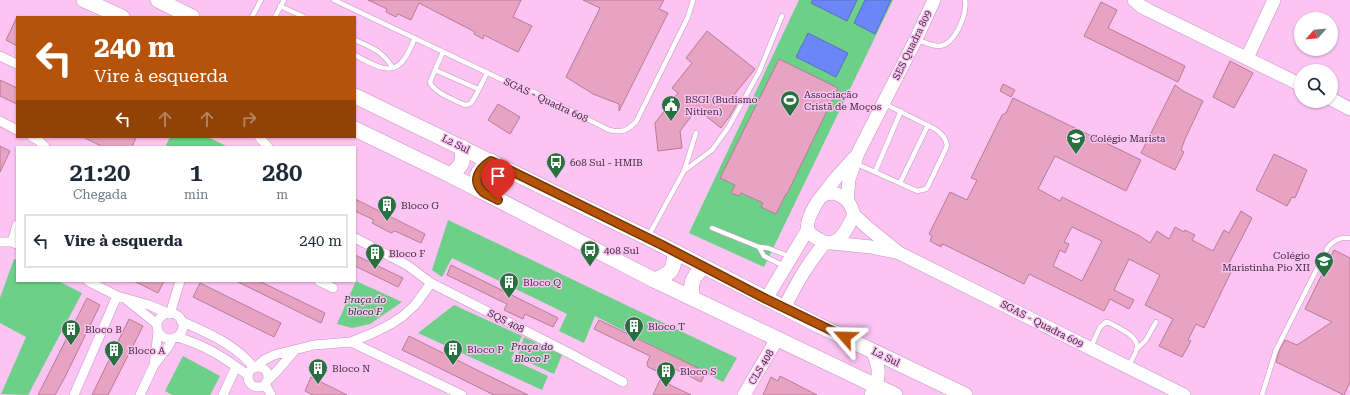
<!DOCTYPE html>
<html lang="pt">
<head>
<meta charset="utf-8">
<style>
	body { margin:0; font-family:"Roboto Serif",serif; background:#f6f6f7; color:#1f2937; height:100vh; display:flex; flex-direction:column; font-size:15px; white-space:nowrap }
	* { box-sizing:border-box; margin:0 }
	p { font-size:13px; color:#747a83 }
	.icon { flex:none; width:22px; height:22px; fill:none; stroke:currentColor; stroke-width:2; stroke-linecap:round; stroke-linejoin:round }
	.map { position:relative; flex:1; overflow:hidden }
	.side { position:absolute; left:16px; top:146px; width:340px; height:136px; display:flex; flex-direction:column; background:#fff; border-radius:0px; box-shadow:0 1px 3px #0004 }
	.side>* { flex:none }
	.top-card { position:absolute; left:16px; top:16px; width:340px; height:122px; border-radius:0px; box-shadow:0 1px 3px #0004; background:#b45309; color:#fff; overflow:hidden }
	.needle { width:26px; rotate:243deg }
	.tools { position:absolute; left:1294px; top:12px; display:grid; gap:8px }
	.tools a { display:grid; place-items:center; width:44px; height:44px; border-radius:50%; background:#fff; box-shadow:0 1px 3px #0004; font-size:20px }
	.pin { position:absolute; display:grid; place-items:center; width:34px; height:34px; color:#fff; margin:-41px -17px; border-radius:50% 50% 50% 0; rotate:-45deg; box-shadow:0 0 4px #0007 }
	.pin .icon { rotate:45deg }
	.me { position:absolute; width:44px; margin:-22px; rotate:295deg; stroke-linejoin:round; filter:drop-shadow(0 0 3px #0008) }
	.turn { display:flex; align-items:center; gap:14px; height:84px; padding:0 12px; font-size:18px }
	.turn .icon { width:52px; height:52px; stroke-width:2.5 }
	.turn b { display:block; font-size:28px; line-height:34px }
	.lanes { display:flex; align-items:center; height:38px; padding:0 12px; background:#0003; justify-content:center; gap:20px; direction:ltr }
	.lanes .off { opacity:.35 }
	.eta { display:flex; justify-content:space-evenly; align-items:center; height:68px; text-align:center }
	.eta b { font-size:24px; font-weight:600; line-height:28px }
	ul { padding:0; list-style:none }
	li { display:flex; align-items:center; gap:12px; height:54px; margin:0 8px 6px; padding:0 4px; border:2px solid #e0e1e3; border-radius:0px }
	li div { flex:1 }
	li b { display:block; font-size:15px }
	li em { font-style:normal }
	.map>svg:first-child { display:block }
	.green { fill:#6cd088 }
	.water { fill:#6b86f6; stroke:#5e6bbf }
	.building { fill:#e7a4c2; stroke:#b97996; fill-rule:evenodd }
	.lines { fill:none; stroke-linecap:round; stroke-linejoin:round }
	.lane-casing { stroke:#c893c1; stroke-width:5.5 }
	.street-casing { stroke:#c893c1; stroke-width:10 }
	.secondary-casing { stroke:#c893c1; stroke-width:14 }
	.primary-casing { stroke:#c893c1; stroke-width:16 }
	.lane { stroke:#fff; stroke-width:4.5 }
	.street { stroke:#fff; stroke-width:9 }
	.secondary { stroke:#fff; stroke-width:13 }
	.primary { stroke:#fff; stroke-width:15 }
	.route-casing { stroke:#753606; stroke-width:10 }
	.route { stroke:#b45309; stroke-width:7 }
	.labels { text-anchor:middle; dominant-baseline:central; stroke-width:3; stroke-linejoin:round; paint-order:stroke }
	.street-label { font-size:10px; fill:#412c3f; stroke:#fbc4f3 }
	.poi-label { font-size:10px; fill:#412c3f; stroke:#fbc4f3; text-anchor:start }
	.park-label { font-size:10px; font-style:italic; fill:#083e1c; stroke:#fbc4f3 }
</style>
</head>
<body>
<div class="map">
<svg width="1350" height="395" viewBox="0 0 1350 395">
	<rect width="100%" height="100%" fill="#fbc4f3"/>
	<!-- green -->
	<path class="green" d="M799,0h94l-129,267 -75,-34z
		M170,137h38l20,10h-63z
		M448,220l289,138 -14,24 -128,-66 -11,27 -25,-12 8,-17 -115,-56 -10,19 -10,-7z
		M14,259l3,1v21h41l24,12 -54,102 -27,-1 25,-57 -26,-14v-25z
		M356,281l46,21 -32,22 -18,4 -15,-4z
		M454,305l68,31 -11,23 37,17 -6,14 -124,-57z
		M524,337l38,18 -8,19 -37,-17z
		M183,356l37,20 -10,19h-38l-7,-4z"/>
	<!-- water -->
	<path class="water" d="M813,0h44l-10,21 -36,-18z
		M865,0h26l-16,34 -21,-11z
		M808,33l40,20 -12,24 -40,-20z"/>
	<!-- building -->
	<path class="building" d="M368,0h153l-8,17 19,9 -14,26 -34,-17 -1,4 -9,-5 1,-2 -56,-29 -8,17 -13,-6 -2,3 -10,-5 1,-3z
		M583,0h81l-5,9 9,4 -49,98v-7l-26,-10 -27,-17 34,-69z
		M1101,2l16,8 -9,18 77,38 -7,16 -94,-46z
		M17,17v29l-11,-6z
		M707,31l48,38 -22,27 6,4 -9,16 -9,12 -24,-19 -17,22 2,17 -24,3 -3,-28 23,-30 -6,-5 20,-25 -6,-5z
		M779,59l59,29 -51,106h-1l-10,20 -15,-7 2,-4 -22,-10 -2,3 -8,-3 4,-8 -15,-7z
		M1230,61l23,12 -19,35 -21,-11z
		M0,80l17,8v16l-17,-8z
		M1003,84l12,6 -4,7 -11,-6z
		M1175,85l8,6 20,10 -18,38 -4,11 3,2 -9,18 -34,-17z
		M1013,98l128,62 -15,31 -71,-35 -17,33 22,12 2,-4 78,39 10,7 7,-12 12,8 6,-12 9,5 1,-2 10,5 -3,5 21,11 11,-21 5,3 12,-22 11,7 -23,45 5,3 -17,35 -13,27 -8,-4 -8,16 3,1 -9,16 -23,-11 14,-27 -28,-14 15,-30 -31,-16 -15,31 20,10 -5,9 -19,-10 -6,12 -75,-37 -5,10 -79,-39 -3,-1 -1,3 -11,-6 2,-5 -3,-2 21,-42 17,8 10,-20 -6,-2 31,-63 4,-2zM1072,227l30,14 -20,40 -29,-15 7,-16 5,3 4,-9 -5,-2z
		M498,104l22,13 -10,17 -22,-14z
		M83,137h53l-4,10h-29z
		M0,146l10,5 -10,21z
		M1274,154l33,16 -12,28 -3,-1 -5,9 -31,-16z
		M355,199l70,35 -4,9 -26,-12 -4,2 -19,-10 2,-3 -19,-9z
		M1334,250l16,8v124l-6,13 -68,-33 3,-11 6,-11 12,5 35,-23 -27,-13z
		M355,255l48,23 -5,9 -43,-21z
		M451,265l107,53 -5,9 -28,-13 -2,5 -19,-9 3,-6 -60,-29z
		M134,281h30l-6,12z
		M236,281h23l66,32 -4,10z
		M200,283l81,40 -7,14 -81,-40z
		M87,298l13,7 -35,72 -10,18h-17z
		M129,319l14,7 -35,69h-16z
		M599,320l107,52 -5,10 -32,-16 -4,9 -17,-8 -1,-4 3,-7 -56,-27z
		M409,336l70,35 49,24h-34l-75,-37 -17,-8z
		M780,376l37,19h-54l8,-18 7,4z
		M311,377l36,18h-34l-8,-4z
		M660,380l31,15h-38z"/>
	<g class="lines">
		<!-- lane casing -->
		<g class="lane-casing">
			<path id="lane" d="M334,0l179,85 23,8 73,37c14,3 17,1 27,-8l52,-105 5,-17
				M280,6l24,11
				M252,17l9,-17
				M275,17l9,-17
				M355,40c18,8 27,11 38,28
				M918,40c6,2 14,6 21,6 16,-1 29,-33 26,-46
				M355,55c16,8 37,24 50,3 4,-6 7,-13 10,-20
				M435,70l8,-18
				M478,89l-43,-19 -5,12c4,11 25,18 35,23 3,-1 4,0 6,-2 5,-6 12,-23 16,-30
				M855,163l62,28 9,-2 2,-3 19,-40c-1,-8 -5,-12 -12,-17l-50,-25
				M684,171l12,-38
				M875,172l26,-61
				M900,183l28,-58
				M712,228l47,19 9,1 23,9
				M649,235l35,-64 28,-21 16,-22 31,-56 23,-56
				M759,247l5,9 20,10
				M1091,347l9,-20 6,-5 4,1c9,6 28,12 27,25 -1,6 -6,12 -8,18
				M1136,350l10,-10 10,-18
				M1262,395l14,-45 52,-103c7,-7 12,-10 22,-9"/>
		</g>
		<!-- street casing -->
		<g class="street-casing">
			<path id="street" d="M0,56l17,8
				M0,121l17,9
				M32,137l6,3 7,7
				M259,137l9,10
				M355,238l52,27 24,18
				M0,242h12l5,2
				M12,242l5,-17
				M88,281l29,15 32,9 21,9 10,-33
				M319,281l14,7
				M127,300l30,24
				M157 326a13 13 0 1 1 26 0a13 13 0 1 1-26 0Z
				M181,321c26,12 55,23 73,47
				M177,337c30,9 46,20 71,38
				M351,342l111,53
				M154,365l4,-33
				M248 377a10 10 0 1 1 20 0a10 10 0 1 1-20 0Z
				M255,368l9,-8 10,-5 40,-10 37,-3 22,-9 18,-9 12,-8 12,-11 16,-22 138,70 54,29
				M268,380l10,-10 17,-20
				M265,384l6,11
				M74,395l43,-99
				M140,395l14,-30 14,-18 5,-9
				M223,395l13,-28"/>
		</g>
		<!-- secondary casing -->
		<g class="secondary-casing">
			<path id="secondary" d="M1134,0l7,6 7,4 153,75
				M1247,58l27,-58
				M1331,99l19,10
				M834,193c12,4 17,10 20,22 -7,13 -15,36 -34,25 -4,-2 -10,-6 -12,-10 -3,-8 8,-28 14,-34 4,-3 8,-3 12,-3z
				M822,196l14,-18 18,-20
				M847,200l2,-21 9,-26 58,-114 18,-39
				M854,215l13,12 32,26 285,142
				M832,243l39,4 24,5
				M766,299l42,-70
				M784,308c13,-25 23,-44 41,-65
				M744,395l33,-56
				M871,395c10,-19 9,-26 1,-45"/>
		</g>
		<!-- primary casing -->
		<g class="primary-casing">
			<path id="primary" d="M84,0l38,17
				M158,0l34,17
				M355,96l293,142 170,87 147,70
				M355,129l95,46 204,105 241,115
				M450,175c12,-9 14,-12 12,-28
				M483,192c-9,-15 -8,-21 8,-31
				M654,280c18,-6 20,-10 21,-28
				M693,298c-4,-15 0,-20 10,-32"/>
		</g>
		<!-- lane -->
		<use href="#lane" class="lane"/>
		<!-- street -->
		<use href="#street" class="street"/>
		<!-- secondary -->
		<use href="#secondary" class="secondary"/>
		<!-- primary -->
		<use href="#primary" class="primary"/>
	</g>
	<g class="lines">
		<!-- route casing -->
		<g class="route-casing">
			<path id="route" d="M498,200c-5,-3 -11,-5 -15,-8 -12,-12 -4,-23 8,-31l171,84 104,54 79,38"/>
		</g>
		<!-- route -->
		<use href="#route" class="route"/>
	</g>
	<!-- icons -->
	<defs>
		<g id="stadium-pin" transform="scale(1)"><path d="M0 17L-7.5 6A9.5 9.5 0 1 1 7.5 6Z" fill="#27713f" stroke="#fbc4f3"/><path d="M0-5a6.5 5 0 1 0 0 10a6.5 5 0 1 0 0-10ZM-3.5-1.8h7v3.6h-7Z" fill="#fff"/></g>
		<g id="civic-pin" transform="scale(1)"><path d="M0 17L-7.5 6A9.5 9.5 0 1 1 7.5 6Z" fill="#27713f" stroke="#fbc4f3"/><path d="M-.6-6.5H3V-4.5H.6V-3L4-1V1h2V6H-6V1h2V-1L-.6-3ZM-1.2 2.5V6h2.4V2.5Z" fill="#fff"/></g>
		<g id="university-pin" transform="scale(1)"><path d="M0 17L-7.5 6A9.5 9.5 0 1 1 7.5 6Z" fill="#27713f" stroke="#fbc4f3"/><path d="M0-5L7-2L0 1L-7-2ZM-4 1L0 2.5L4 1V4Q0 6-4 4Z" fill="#fff"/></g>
		<g id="bus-pin" transform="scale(1)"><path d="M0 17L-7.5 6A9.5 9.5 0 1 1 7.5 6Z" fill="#27713f" stroke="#fbc4f3"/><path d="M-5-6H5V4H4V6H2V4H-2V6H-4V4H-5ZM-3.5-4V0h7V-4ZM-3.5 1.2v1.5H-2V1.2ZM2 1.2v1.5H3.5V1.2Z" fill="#fff"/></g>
		<g id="building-pin" transform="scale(1)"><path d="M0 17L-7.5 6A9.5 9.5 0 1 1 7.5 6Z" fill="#27713f" stroke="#fbc4f3"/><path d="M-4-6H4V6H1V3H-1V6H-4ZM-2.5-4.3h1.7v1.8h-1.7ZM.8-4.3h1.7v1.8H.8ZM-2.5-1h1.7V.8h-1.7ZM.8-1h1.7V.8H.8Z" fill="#fff"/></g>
	</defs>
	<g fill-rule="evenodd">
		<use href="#stadium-pin" x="790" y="100"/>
		<use href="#civic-pin" x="671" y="105"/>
		<use href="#university-pin" x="1076" y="138"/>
		<use href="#bus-pin" x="556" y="162"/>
		<use href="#building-pin" x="387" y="205"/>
		<use href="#bus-pin" x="590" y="250"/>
		<use href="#building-pin" x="375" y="253"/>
		<use href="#university-pin" x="1324" y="261"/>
		<use href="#building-pin" x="509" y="282"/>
		<use href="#building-pin" x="634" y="326"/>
		<use href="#building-pin" x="71" y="329"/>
		<use href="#building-pin" x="453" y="349"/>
		<use href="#building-pin" x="114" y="350"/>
		<use href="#building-pin" x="318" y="368"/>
		<use href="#building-pin" x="666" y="371"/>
	</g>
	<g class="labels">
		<!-- street labels -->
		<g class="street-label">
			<text transform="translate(912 45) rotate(-64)">SES Quadra 809</text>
			<text transform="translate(546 100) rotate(25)">SGAS - Quadra 608</text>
			<text transform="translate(456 144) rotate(26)">L2 Sul</text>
			<text transform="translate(506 321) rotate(27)">SQS 408</text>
			<text transform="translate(1042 324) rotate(27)">SGAS - Quadra 609</text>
			<text transform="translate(886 357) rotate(26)">L2 Sul</text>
			<text transform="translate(761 367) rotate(-59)">CLS 408</text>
		</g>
		<!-- poi labels -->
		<g class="poi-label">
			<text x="804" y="94">Associação<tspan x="804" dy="12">Cristã de Moços</tspan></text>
			<text x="685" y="99">BSGI (Budismo<tspan x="685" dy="12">Nitiren)</tspan></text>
			<text x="1090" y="138">Colégio Marista</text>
			<text x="570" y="162">608 Sul - HMIB</text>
			<text x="401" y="205">Bloco G</text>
			<text x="604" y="250">408 Sul</text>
			<text x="389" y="253">Bloco F</text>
			<text x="1310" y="255" text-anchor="end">Colégio<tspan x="1310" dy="12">Maristinha Pio XII</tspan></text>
			<text x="523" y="282">Bloco Q</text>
			<text x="648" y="326">Bloco T</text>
			<text x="85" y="329">Bloco B</text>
			<text x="467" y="349">Bloco P</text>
			<text x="128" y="350">Bloco A</text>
			<text x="332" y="368">Bloco N</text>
			<text x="680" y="371">Bloco S</text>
		</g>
		<!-- park labels -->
		<g class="park-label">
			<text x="365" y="299">Praça do<tspan x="365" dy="12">bloco F</tspan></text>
			<text x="532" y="346">Praça do<tspan x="532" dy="12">Bloco P</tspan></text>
		</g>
	</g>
</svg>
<div class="tools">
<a><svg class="needle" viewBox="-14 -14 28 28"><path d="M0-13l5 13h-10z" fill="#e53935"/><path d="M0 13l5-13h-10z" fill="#747a83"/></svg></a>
<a><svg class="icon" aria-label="search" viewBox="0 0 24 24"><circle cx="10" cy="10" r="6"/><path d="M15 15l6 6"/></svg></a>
</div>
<div class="pin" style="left:498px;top:200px;background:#d93025"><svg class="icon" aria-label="arrive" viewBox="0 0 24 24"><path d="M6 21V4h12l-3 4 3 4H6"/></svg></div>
<svg class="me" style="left:845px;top:337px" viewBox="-20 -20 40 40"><path d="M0-17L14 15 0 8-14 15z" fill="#b45309" stroke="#fff" stroke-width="4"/></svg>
<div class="top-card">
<div class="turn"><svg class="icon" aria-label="left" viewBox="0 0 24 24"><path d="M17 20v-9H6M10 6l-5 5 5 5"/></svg><div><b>240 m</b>Vire à esquerda</div></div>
<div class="lanes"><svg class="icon" aria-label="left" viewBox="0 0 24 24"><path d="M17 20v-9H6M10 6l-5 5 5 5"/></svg><svg class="icon off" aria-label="ahead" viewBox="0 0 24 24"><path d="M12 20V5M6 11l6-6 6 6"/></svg><svg class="icon off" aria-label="ahead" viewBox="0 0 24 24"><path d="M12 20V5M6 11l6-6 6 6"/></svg><svg class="icon off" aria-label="right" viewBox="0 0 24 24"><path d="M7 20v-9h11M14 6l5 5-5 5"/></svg></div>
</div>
<section class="side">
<div class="eta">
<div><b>21:20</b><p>Chegada</p></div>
<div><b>1</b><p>min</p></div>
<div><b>280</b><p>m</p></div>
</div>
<ul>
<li><svg class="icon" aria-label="left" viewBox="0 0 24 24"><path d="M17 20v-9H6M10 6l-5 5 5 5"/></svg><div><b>Vire à esquerda</b></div><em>240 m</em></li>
</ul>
</section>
</div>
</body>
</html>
